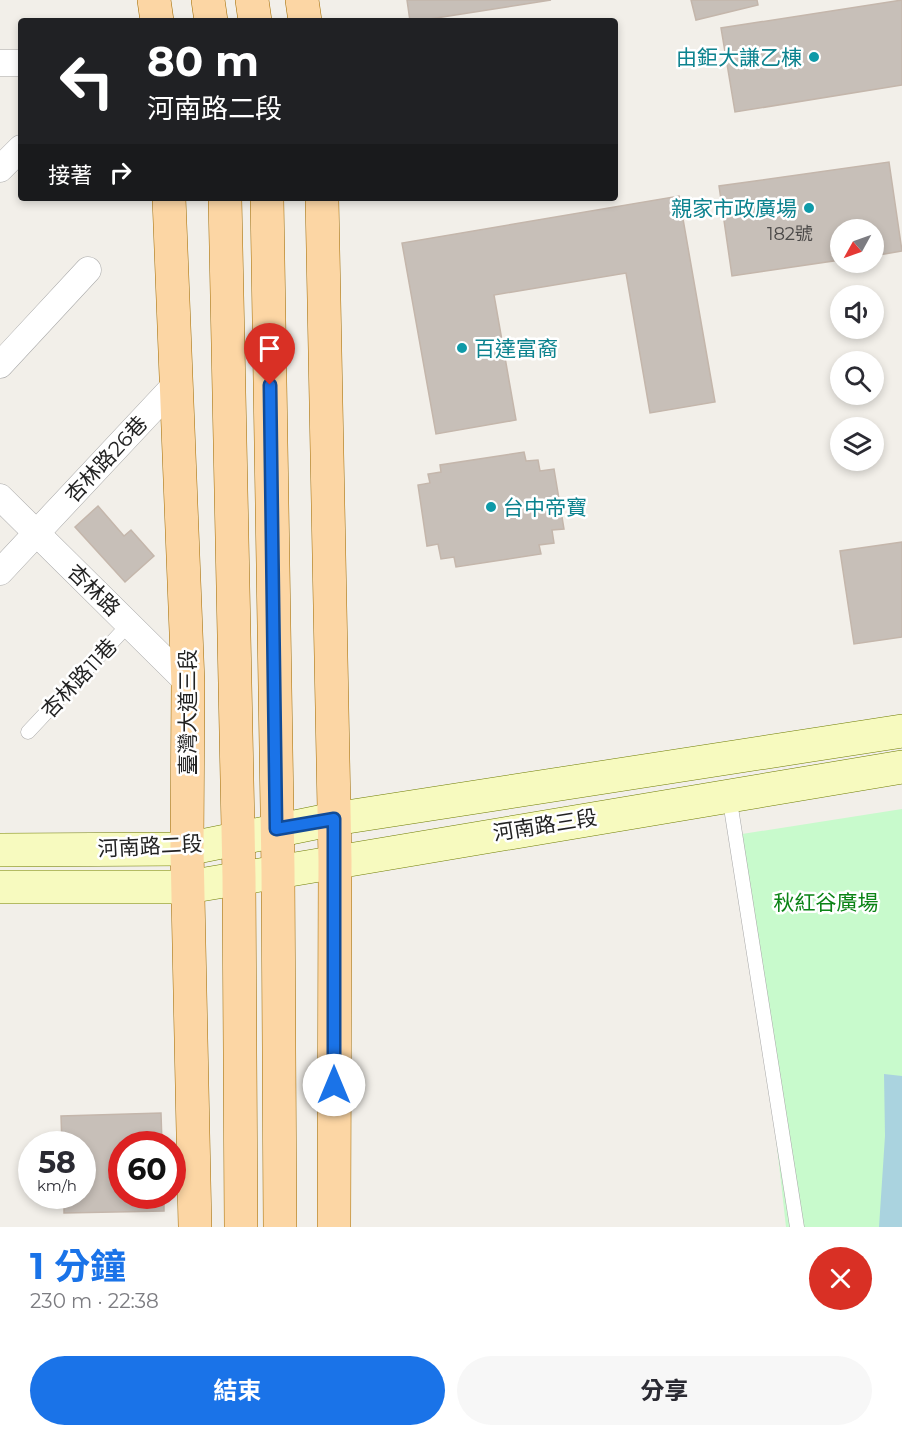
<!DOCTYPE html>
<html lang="zh-TW">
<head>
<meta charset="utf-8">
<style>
	body { margin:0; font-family:Montserrat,"Noto Sans TC",sans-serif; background:#f7f7f7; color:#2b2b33; height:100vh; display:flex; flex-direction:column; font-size:22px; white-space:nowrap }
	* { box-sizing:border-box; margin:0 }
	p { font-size:20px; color:#7c7c81 }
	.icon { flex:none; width:33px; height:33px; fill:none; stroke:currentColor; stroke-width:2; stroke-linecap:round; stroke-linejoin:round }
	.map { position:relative; height:1227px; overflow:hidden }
	.panel { display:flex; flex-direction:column; background:#fff; flex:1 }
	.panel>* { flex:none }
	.banner { position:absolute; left:18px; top:18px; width:600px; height:183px; border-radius:6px; box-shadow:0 3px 9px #0003; background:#202124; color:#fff; overflow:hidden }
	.needle { width:39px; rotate:230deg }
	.fabs { position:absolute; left:830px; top:219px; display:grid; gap:12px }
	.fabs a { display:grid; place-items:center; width:54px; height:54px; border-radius:50%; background:#fff; box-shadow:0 3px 9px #0003; font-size:30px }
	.speed { position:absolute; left:18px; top:1131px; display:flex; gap:12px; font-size:30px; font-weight:700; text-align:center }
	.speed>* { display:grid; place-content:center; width:78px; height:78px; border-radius:50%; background:#fff; box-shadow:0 3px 9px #0003; line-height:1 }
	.speed small { font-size:15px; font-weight:400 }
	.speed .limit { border:9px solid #d22; background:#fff; color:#111 }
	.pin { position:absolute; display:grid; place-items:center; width:51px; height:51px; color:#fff; margin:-62px -26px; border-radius:50% 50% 50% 0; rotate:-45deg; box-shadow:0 0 6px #0007 }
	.pin .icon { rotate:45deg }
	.me { position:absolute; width:66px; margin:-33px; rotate:0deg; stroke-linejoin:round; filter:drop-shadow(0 0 4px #0008) }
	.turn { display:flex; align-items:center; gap:21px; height:126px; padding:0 30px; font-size:27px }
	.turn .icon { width:78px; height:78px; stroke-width:2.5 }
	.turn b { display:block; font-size:42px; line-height:51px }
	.then { display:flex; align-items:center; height:57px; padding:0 30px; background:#0003; gap:12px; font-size:22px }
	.round { display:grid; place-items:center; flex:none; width:63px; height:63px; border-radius:32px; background:#f7f7f7 }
	.overview { display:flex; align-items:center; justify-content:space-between; height:102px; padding:0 30px }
	h1 { font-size:36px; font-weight:700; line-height:45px; color:#1a73e8 }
	.cta { display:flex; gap:12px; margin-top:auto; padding:12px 30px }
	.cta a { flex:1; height:69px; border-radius:36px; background:#1a73e8; color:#fff; font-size:24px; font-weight:700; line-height:69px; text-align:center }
	.cta a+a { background:#f7f7f7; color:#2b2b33 }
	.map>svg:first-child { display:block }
	.park { fill:#c8facc }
	.water { fill:#aad3df }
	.building { fill:#c7bfb8; stroke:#c4b6ab; stroke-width:1.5 }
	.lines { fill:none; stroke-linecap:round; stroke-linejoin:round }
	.lane-casing { stroke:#a9a9a9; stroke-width:15 }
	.street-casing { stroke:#a9a9a9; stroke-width:27 }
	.secondary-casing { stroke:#707d05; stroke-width:34 }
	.primary-casing { stroke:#a06b00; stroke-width:34 }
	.lane { stroke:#fff; stroke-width:14 }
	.street { stroke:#fff; stroke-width:26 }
	.secondary { stroke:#f7fabf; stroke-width:33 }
	.primary { stroke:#fcd6a4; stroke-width:33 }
	.route-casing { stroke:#114b97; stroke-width:15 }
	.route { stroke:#1a73e8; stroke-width:10 }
	.culture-dot { fill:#0f9aa8; stroke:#fff; stroke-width:2 }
	.labels { text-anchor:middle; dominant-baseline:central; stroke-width:5; stroke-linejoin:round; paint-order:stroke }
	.number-label { font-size:18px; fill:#4b4948 }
	.culture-label { font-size:21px; fill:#0d838f; stroke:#fff; text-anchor:end }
	.street-label { font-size:21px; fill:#222; stroke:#fff }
	.park-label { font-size:21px; fill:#0c8416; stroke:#fff }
</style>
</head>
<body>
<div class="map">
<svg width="902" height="1227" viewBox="0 0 902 1227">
	<rect width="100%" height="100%" fill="#f2efe9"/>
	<!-- park -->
	<path class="park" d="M902,809v418h-116l-44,-393z"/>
	<!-- water -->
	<path class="water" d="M884,1074l18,2v151h-23l6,-91z"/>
	<!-- building -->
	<path class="building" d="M407,0h144l-134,21h-7z
		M691,0h66l1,5 -62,15z
		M902,0v85l-167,27 -14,-84z
		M889,162l13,89 -29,5v-26h-33v30l-108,16 -13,-90z
		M679,196l36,206 -65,11 -24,-140 -132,22 22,125 -80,14 -34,-191z
		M524,452l2,9 12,-1 2,11 14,-2 10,60 -12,1 2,13 -15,2 2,9 -85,13 -2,-10 -13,2 -3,-15 -11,2 -9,-61 12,-2 -2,-9 13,-2 -1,-7z
		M98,506l26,30 7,-6 23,26 -29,26 -50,-55z
		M902,542v95l-48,7 -14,-93z
		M161,1113l1,31h-40v52h42v15l-100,2v-17h18v-52h-20l-1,-28z"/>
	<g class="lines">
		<!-- lane casing -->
		<g class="lane-casing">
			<path id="lane" d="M28,732l101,-108
				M729,795l68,432"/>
		</g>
		<!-- street casing -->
		<g class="street-casing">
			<path id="street" d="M0,63h21
				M0,169l21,-21
				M0,365l88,-95
				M0,497l188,186
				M0,572l176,-188"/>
		</g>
		<!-- secondary casing -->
		<g class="secondary-casing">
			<path id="secondary" d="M0,850l187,-1 147,-30 568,-88
				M0,887h188l714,-120"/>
		</g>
		<!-- primary casing -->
		<g class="primary-casing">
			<path id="primary" d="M154,0l3,21
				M208,0l3,21
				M252,0l3,21
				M302,0l3,21
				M169,198l19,485 -1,166 8,378
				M225,198l14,679 2,350
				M267,198l11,672 2,357
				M322,198l13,662 -1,367"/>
		</g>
		<!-- lane -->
		<use href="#lane" class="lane"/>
		<!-- street -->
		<use href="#street" class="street"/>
		<!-- secondary -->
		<use href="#secondary" class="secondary"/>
		<!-- primary -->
		<use href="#primary" class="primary"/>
	</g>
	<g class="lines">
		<!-- route casing -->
		<g class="route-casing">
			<path id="route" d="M270,385l6,444 58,-10v266"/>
		</g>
		<!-- route -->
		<use href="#route" class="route"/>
	</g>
	<!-- markers -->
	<g class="culture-dot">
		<circle cx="814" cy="57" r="6"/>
		<circle cx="809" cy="208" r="6"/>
		<circle cx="462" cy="348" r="6"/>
		<circle cx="491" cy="507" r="6"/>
	</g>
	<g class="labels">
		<!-- number labels -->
		<g class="number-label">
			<text x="790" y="234">182號</text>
		</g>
		<!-- culture labels -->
		<g class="culture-label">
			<text x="802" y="57">由鉅大謙乙棟</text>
			<text x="797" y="208">親家市政廣場</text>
			<text x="474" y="348" text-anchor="start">百達富裔</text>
			<text x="503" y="507" text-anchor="start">台中帝寶</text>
		</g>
		<!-- street labels -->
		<g class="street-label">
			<text transform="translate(106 459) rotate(-47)">杏林路26巷</text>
			<text transform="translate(94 590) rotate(44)">杏林路</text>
			<text transform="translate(79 678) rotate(-47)">杏林路11巷</text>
			<text transform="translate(187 712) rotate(-90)">臺灣大道三段</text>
			<text transform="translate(545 825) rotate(-9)">河南路三段</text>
			<text transform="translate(150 846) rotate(-3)">河南路二段</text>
		</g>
		<!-- park labels -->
		<g class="park-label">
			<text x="826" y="902">秋紅谷廣場</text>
		</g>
	</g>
</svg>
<div class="fabs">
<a><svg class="needle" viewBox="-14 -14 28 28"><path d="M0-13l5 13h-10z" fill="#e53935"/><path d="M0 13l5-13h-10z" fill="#7c7c81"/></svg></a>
<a><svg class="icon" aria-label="sound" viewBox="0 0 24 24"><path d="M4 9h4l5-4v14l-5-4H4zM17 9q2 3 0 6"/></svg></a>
<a><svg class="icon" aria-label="search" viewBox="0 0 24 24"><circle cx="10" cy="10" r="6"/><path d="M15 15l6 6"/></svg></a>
<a><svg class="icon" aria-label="layers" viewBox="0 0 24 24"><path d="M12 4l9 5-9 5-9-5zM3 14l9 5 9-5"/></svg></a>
</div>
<div class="speed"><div>58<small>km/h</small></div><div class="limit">60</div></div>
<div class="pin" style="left:270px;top:385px;background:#d93025"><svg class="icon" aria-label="arrive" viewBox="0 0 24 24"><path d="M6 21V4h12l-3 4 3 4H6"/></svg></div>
<svg class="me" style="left:334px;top:1085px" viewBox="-20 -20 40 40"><circle r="19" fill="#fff"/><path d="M0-13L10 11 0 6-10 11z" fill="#1a73e8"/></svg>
<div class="banner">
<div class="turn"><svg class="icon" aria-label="left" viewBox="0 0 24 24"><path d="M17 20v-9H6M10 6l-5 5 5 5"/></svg><div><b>80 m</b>河南路二段</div></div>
<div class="then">接著<svg class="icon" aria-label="right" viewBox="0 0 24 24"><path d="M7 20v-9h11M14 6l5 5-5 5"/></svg></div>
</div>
</div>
<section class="panel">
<div class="overview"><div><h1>1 分鐘</h1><p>230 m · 22:38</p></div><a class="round" style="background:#d93025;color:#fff"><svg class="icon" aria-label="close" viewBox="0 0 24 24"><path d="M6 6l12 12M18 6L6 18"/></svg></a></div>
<div class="cta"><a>結束</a><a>分享</a></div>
</section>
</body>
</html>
